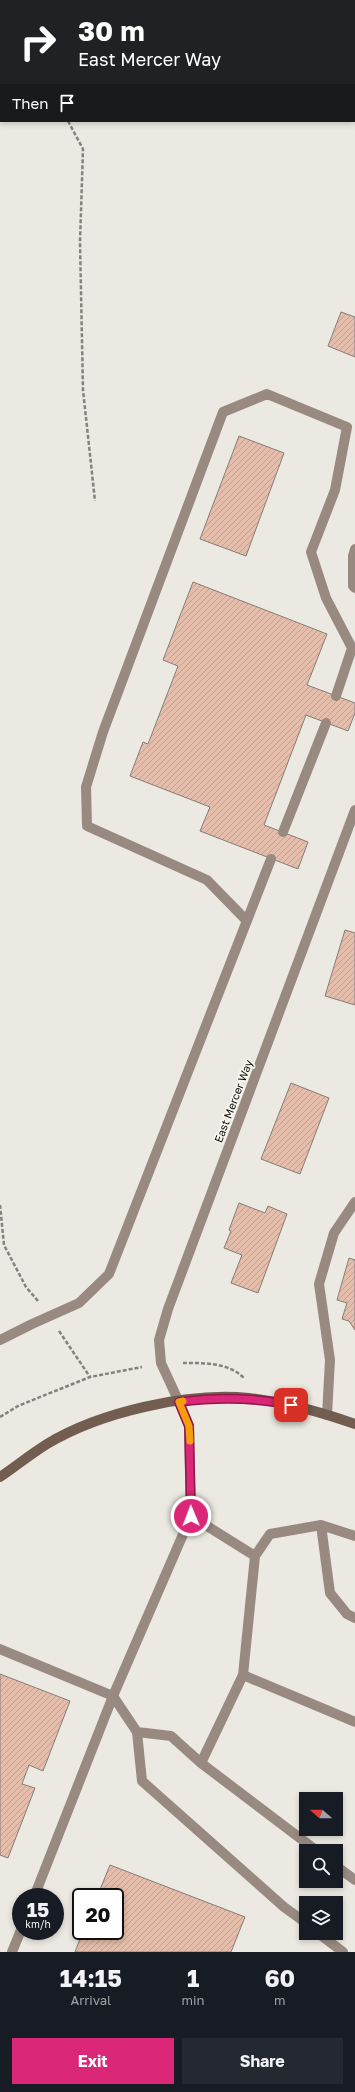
<!DOCTYPE html>
<html lang="en">
<head>
<meta charset="utf-8">
<style>
	body { margin:0; font-family:"Golos Text",sans-serif; background:#242831; color:#f1f3f6; height:100vh; display:flex; flex-direction:column; font-size:15px; white-space:nowrap }
	* { box-sizing:border-box; margin:0 }
	p { font-size:13px; color:#9ea1a6 }
	.icon { flex:none; width:22px; height:22px; fill:none; stroke:currentColor; stroke-width:2; stroke-linecap:round; stroke-linejoin:round }
	.map { position:relative; height:1952px; overflow:hidden }
	.details { display:flex; flex-direction:column; background:#171b24; flex:1 }
	.details>* { flex:none }
	.banner { position:absolute; left:0px; top:0px; width:355px; height:122px; box-shadow:0 2px 6px #0003; background:#202124; color:#fff; overflow:hidden }
	.needle { width:26px; rotate:291deg }
	.controls { position:absolute; left:299px; top:1792px; display:grid; gap:8px }
	.controls a { display:grid; place-items:center; width:44px; height:44px; border-radius:0px; background:#171b24; box-shadow:0 2px 6px #0003; font-size:20px }
	.speed { position:absolute; left:12px; top:1888px; display:flex; gap:8px; font-size:20px; font-weight:700; text-align:center }
	.speed>* { display:grid; place-content:center; width:52px; height:52px; border-radius:50%; background:#171b24; box-shadow:0 2px 6px #0003; line-height:1 }
	.speed small { font-size:10px; font-weight:400 }
	.speed .limit { border:2px solid #111; border-radius:6px; background:#fff; color:#111 }
	.pin { position:absolute; display:grid; place-items:center; width:34px; height:34px; color:#fff; margin:-17px; border-radius:8px; box-shadow:0 2px 6px #0006 }
	.me { position:absolute; width:44px; margin:-22px; rotate:359deg; stroke-linejoin:round; filter:drop-shadow(0 0 3px #0008) }
	.turn { display:flex; align-items:center; gap:14px; height:84px; padding:0 12px; font-size:18px }
	.turn .icon { width:52px; height:52px; stroke-width:2.5 }
	.turn b { display:block; font-size:28px; line-height:34px }
	.then { display:flex; align-items:center; height:38px; padding:0 12px; background:#0003; gap:8px; font-size:15px }
	.eta { display:flex; justify-content:space-evenly; align-items:center; height:68px; text-align:center }
	.eta b { font-size:24px; font-weight:700; line-height:28px }
	.cta { display:flex; gap:8px; margin-top:auto; padding:8px 12px }
	.cta a { flex:1; height:46px; border-radius:0px; background:#db2777; color:#fff; font-size:16px; font-weight:700; line-height:46px; text-align:center }
	.cta a+a { background:#242831; color:#f1f3f6 }
	.map>svg:first-child { display:block }
	.water { fill:url(#water-rules) }
	.building { fill:url(#building-hatch); stroke:#857d79 }
	.lines { fill:none; stroke-linecap:round; stroke-linejoin:round }
	.path { stroke:#84827c; stroke-width:2.5; stroke-dasharray:4 2; stroke-linecap:butt }
	.lane { stroke:#998a81; stroke-width:10 }
	.street { stroke:#998a81; stroke-width:10 }
	.secondary { stroke:#725d50; stroke-width:10 }
	.route-casing { stroke:#8e194d; stroke-width:10 }
	.route { stroke:#db2777; stroke-width:7 }
	.slow { stroke:#f59e0b; stroke-width:7 }
	.labels { text-anchor:middle; dominant-baseline:central; stroke-width:3.5; stroke-linejoin:round; paint-order:stroke }
	.street-label { font-size:11px; fill:#0f0e0b; stroke:#f8f6ee }
</style>
</head>
<body>
<div class="map">
<svg width="355" height="1952" viewBox="0 0 355 1952">
	<defs>
		<pattern id="water-rules" width="6" height="5" patternUnits="userSpaceOnUse"><rect width="6" height="5" fill="#78a0b2"/><path d="M0 2.5h6" fill="none" stroke="#61818f"/></pattern>
		<pattern id="building-hatch" width="6" height="6" patternUnits="userSpaceOnUse"><rect width="6" height="6" fill="#e4beab"/><path d="M-1 1l2-2M0 6l6-6M5 7l2-2" fill="none" stroke="#c2a292"/></pattern>
	</defs>
	<rect width="100%" height="100%" fill="#ebe9e1"/>
	<!-- water -->
	<path class="water" d="M237,0h118v47l-1,-46z"/>
	<!-- building -->
	<path class="building" d="M341,312l14,5v40l-27,-11z
		M239,436l45,17 -38,103 -46,-17z
		M193,582l134,52 -20,51 48,18v10l-7,18 -42,-16 -42,110 44,17 -10,27 -98,-38 10,-24 -80,-31 13,-34 5,2 30,-78 -15,-6z
		M345,930l10,3v72l-30,-9z
		M291,1083l38,15 -29,76 -39,-15z
		M239,1203l26,10 3,-7 19,8 -29,79 -27,-10 11,-28 -18,-7 7,-17 -2,-1z
		M349,1258l6,2v70l-6,-9 -7,-2 5,-16 -10,-3z
		M0,1674l70,27 -27,70 -14,-6 -7,19 13,4 -27,70 -8,-3z
		M110,1865l135,52 -14,35h-156l8,-21h32v-34h-18z"/>
	<g class="lines">
		<!-- path -->
		<path class="path" d="M68,121l15,28 -3,93 3,148 12,111
			M0,1205l4,40 22,42 12,14
			M59,1331l31,46
			M183,1363c21,0 46,-1 62,16
			M0,1417l18,-11 72,-29 52,-10"/>
		<!-- lane -->
		<path class="lane" d="M355,549l-2,7v30l2,2
			M283,832l43,-109
			M247,921l-40,-41 -120,-54 -1,-39 17,-55 120,-320 44,-18 80,33 -12,63 -24,62 15,46 26,50 -16,48
			M0,1340l32,-16 47,-21 30,-29 162,-415
			M179,1402l10,24 2,90 -78,180 24,36 5,49 142,126 22,16
			M191,1516l64,40 -12,119 -42,88
			M321,1525l9,68 17,21 8,4
			M255,1556l15,-22 51,-9 34,11
			M0,1649l113,47 -79,201
			M243,1675l112,47
			M137,1732l34,4 30,27 116,88
			M336,1866l19,14
			M318,1933l25,19
			M12,1952l9,-22"/>
		<!-- street -->
		<path class="street" d="M179,1402l-18,-39 -2,-23 9,-31 187,-499
			M327,1415l3,-55 -11,-76 15,-51 21,-31"/>
		<!-- secondary -->
		<path class="secondary" d="M0,1477c16,-11 31,-23 47,-33 53,-32 141,-52 202,-46 36,4 72,14 106,26"/>
	</g>
	<g class="lines">
		<!-- route casing -->
		<g class="route-casing">
			<path id="route" d="M191,1516l-2,-90 -10,-24c38,-5 74,-5 112,3"/>
		</g>
		<!-- route -->
		<use href="#route" class="route"/>
		<!-- slow -->
		<path class="slow" d="M183,1401l-4,1 10,24 1,15"/>
	</g>
	<g class="labels">
		<!-- street labels -->
		<g class="street-label">
			<text transform="translate(233 1101) rotate(-69)">East Mercer Way</text>
		</g>
	</g>
</svg>
<div class="controls">
<a><svg class="needle" viewBox="-14 -14 28 28"><path d="M0-13l5 13h-10z" fill="#e53935"/><path d="M0 13l5-13h-10z" fill="#9ea1a6"/></svg></a>
<a><svg class="icon" aria-label="search" viewBox="0 0 24 24"><circle cx="10" cy="10" r="6"/><path d="M15 15l6 6"/></svg></a>
<a><svg class="icon" aria-label="layers" viewBox="0 0 24 24"><path d="M12 4l9 5-9 5-9-5zM3 14l9 5 9-5"/></svg></a>
</div>
<div class="speed"><div>15<small>km/h</small></div><div class="limit">20</div></div>
<div class="pin" style="left:291px;top:1405px;background:#d93025"><svg class="icon" aria-label="arrive" viewBox="0 0 24 24"><path d="M6 21V4h12l-3 4 3 4H6"/></svg></div>
<svg class="me" style="left:191px;top:1516px" viewBox="-20 -20 40 40"><circle r="17" fill="#db2777" stroke="#fff" stroke-width="3"/><path d="M0-11L8 9 0 5-8 9z" fill="#fff"/></svg>
<div class="banner">
<div class="turn"><svg class="icon" aria-label="right" viewBox="0 0 24 24"><path d="M7 20v-9h11M14 6l5 5-5 5"/></svg><div><b>30 m</b>East Mercer Way</div></div>
<div class="then">Then<svg class="icon" aria-label="arrive" viewBox="0 0 24 24"><path d="M6 21V4h12l-3 4 3 4H6"/></svg></div>
</div>
</div>
<section class="details">
<div class="eta">
<div><b>14:15</b><p>Arrival</p></div>
<div><b>1</b><p>min</p></div>
<div><b>60</b><p>m</p></div>
</div>
<div class="cta"><a>Exit</a><a>Share</a></div>
</section>
</body>
</html>
